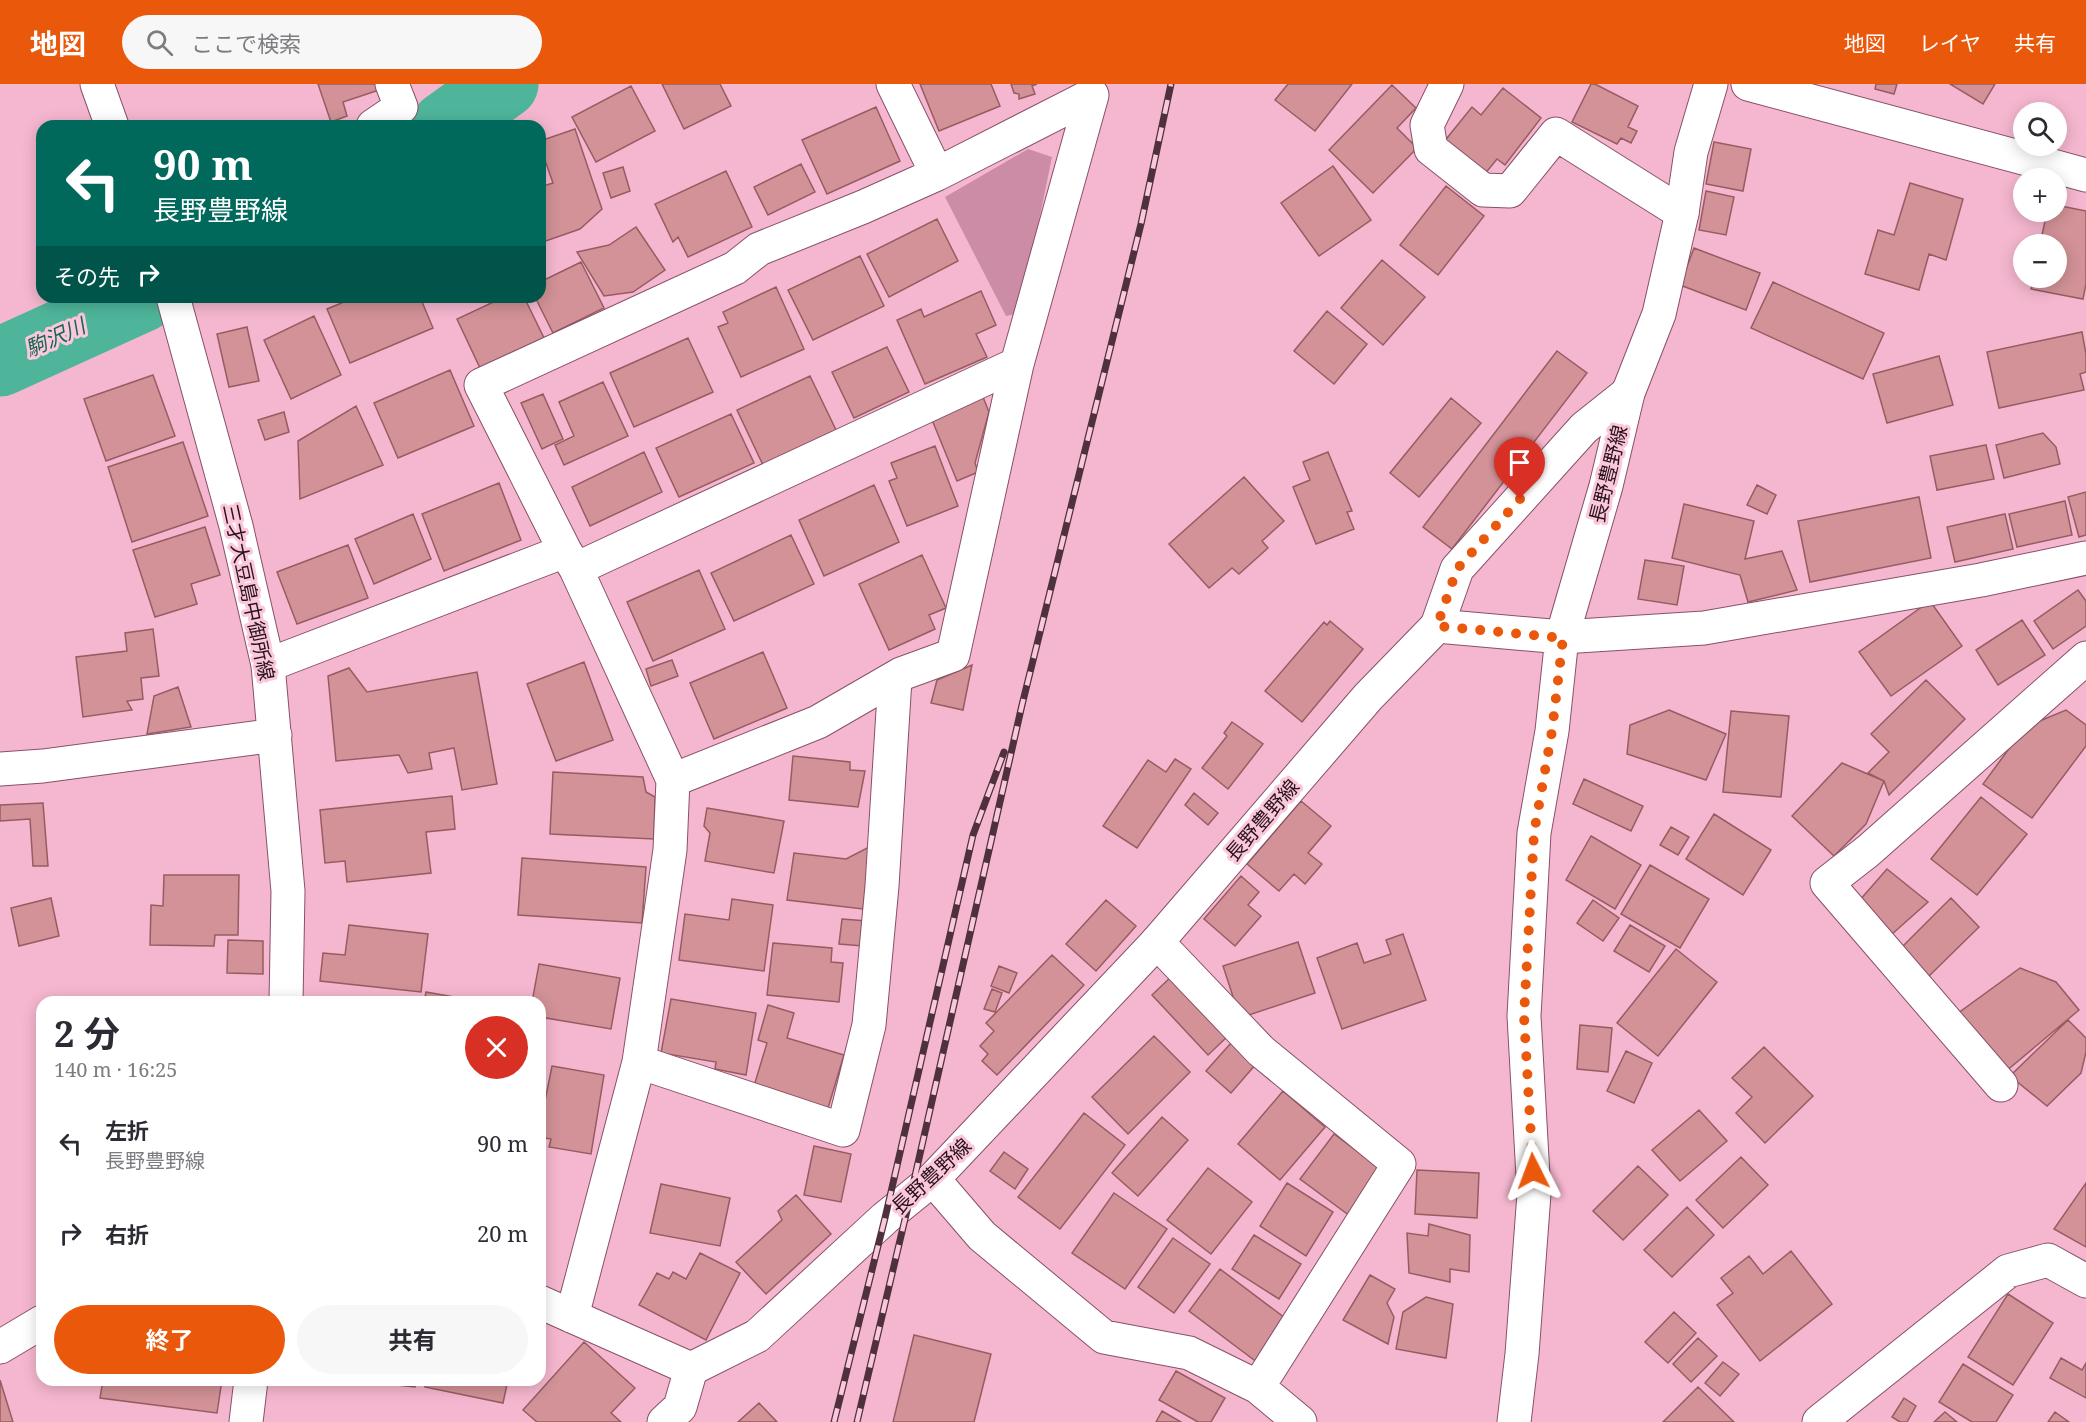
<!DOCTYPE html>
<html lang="ja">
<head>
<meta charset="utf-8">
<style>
	body { margin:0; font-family:"Noto Serif","Noto Sans JP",serif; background:#f7f7f7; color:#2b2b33; height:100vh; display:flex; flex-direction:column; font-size:22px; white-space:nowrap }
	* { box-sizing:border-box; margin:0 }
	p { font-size:20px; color:#7c7c81 }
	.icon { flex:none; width:33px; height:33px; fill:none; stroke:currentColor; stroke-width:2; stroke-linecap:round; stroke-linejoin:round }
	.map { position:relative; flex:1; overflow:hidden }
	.details { position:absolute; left:36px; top:912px; width:510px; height:390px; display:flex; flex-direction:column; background:#fff; border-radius:18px; box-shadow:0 3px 15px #0003 }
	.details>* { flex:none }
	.top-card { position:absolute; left:36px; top:36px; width:510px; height:183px; border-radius:18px; box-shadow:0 3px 15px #0003; background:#00695c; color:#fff; overflow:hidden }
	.tools { position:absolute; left:2013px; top:18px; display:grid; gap:12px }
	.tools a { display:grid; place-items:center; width:54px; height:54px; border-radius:50%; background:#fff; box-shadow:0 3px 15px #0003; font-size:30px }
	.pin { position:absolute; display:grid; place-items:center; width:51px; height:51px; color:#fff; margin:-62px -26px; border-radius:50% 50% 50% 0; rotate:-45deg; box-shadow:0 0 6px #0007 }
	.pin .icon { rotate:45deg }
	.me { position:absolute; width:66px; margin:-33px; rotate:357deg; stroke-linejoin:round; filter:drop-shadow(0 0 4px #0008) }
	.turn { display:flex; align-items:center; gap:21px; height:126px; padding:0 18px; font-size:27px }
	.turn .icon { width:78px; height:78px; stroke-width:2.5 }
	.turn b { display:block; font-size:42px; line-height:51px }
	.then { display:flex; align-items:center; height:57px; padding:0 18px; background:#0003; gap:12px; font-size:22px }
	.round { display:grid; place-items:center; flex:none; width:63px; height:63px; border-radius:32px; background:#f7f7f7 }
	.headline { display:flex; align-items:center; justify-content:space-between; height:102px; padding:0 18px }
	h1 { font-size:36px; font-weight:700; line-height:45px }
	.action { display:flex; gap:12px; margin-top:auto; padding:12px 18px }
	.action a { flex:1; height:69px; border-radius:36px; background:#ea580c; color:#fff; font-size:24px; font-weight:700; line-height:69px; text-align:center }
	.action a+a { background:#f7f7f7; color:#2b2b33 }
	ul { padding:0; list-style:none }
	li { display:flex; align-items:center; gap:18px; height:90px; padding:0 18px }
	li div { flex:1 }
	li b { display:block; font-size:22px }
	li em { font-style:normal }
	header { display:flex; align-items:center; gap:36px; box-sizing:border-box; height:84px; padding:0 30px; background:#ea580c; color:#fff }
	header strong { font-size:28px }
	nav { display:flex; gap:33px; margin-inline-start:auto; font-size:21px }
	.search { width:420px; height:54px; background:#f7f7f7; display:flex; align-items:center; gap:15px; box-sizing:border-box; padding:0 21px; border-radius:33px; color:#7c7c81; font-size:22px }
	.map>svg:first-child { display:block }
	.green { fill:#cc8ca6 }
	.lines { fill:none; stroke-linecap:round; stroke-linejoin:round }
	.river { stroke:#4eb59b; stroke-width:69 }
	.building { fill:#d29297; stroke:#975c62; stroke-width:1.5 }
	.street-casing { stroke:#875168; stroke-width:35 }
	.secondary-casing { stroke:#875168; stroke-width:35 }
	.street { stroke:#fff; stroke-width:33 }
	.secondary { stroke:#fff; stroke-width:33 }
	.rail-casing { stroke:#4e313c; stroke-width:7 }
	.rail { stroke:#fbc8db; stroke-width:4.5; stroke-dasharray:14; stroke-linecap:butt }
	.route { stroke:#ea580c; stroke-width:10; stroke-dasharray:0 18 }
	.labels { text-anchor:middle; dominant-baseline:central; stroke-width:6; stroke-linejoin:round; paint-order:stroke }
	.street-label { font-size:20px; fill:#28121b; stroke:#fbc8db }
	.water-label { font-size:21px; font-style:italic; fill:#156654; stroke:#fbc8db }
</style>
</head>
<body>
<header>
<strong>地図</strong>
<div class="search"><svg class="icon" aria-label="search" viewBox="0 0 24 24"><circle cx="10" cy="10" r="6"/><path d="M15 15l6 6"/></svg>ここで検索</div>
<nav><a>地図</a><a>レイヤ</a><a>共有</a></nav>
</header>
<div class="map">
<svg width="2086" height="1338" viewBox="0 0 2086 1338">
	<rect width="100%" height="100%" fill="#f5b7cf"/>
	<!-- green -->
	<path class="green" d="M1028,65l24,8 -32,156 -14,3 -61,-119z"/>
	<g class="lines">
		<!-- river -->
		<path class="river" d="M445,42l59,-42
			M0,278l143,-65"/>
	</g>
	<!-- building -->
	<path class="building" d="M318,0h59l2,6 -36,12 4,14 -16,6z
		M662,0h58l11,22 -47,23z
		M920,0h71l9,22 -61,25z
		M1011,0h26l-5,2 3,8 -16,5v-5l-5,-1z
		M1288,0h64l-37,47 -40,-31z
		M1591,0h4l43,22 -10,21 9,4 -6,12 -10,-5 -4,6 -45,-22z
		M1876,0h21l-3,10 -19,-5z
		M1950,0h45l-12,20z
		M1392,1l24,23 -19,20 20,20 -44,45 -44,-43z
		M631,2l24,45 -59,31 -24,-45z
		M1503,4l38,30 -36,47 -8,-6 -13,16 -41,-32 29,-36 9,8z
		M876,23l24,54 -73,33 -25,-54z
		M575,45l27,80 -22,20 -40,14v-56l13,-4 -13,-37v-5z
		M1714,58l37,7 -8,42 -37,-7z
		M801,80l14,28 -47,23 -14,-28z
		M1333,82l38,54 -52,36 -38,-53z
		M623,83l7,24 -19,7 -8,-25z
		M726,87l26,56 -64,30 -10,-20 -5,5 -18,-38z
		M1910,99l53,16 -17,61 -17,-6 -10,36 -54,-16 13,-44 16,5z
		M1446,102l38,30 -46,59 -38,-30z
		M1706,107l28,6 -8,38 -27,-5z
		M2056,121l30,6v73l-3,15 -52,-10 3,-11h22v-34h-16l7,-32h9z
		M937,135l21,42 -69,36 -22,-43z
		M636,143l29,43 -32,22 -29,4 -27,-44 32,-7z
		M1694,164l66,25 -14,37 -66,-25z
		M860,172l24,50 -71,34 -25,-50z
		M1382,176l43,37 -42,48 -42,-37z
		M581,178l23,46 -51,25 -18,-36h5v-15z
		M1773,198l111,51 -21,46 -112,-51z
		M776,203l28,62 -63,28 -23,-50 10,-4 -5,-11z
		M981,207l15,34 -20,9 11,23 -62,27 -28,-64 24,-11 3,8z
		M356,213h64l13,31 -83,35 -23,-54z
		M504,213h20l20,41 -64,30 -23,-49z
		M1327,227l40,33 -33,40 -40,-33z
		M314,232l27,59 -50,24 -27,-59z
		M247,243l12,54 -30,6 -12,-53z
		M2082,248l4,22v18l-6,2 4,16 -85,18 -12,-56z
		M688,254l25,54 -79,35 -24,-54z
		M887,263l22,45 -55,26 -22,-46z
		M1557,267l30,22 -135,176 -29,-22z
		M1939,272l14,49 -66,18 -14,-49z
		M450,286l24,56 -76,32 -24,-55z
		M153,291l22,61 -69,25 -22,-62z
		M810,292l26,54 -73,35 -26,-55z
		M603,298l25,54 -64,29 -9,-20 19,-9 -15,-34z
		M981,308l8,20 -14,51 3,9 -21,9 -27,-66z
		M543,310l20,45 -21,10 -21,-46z
		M1451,314l30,25 -62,74 -29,-24z
		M356,322l27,59 -83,34 -2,-58z
		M284,328l5,20 -24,8 -7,-20z
		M731,330l23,49 -75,34 -23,-49z
		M2043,349l13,14 4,17 -56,14 -8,-33z
		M183,358l25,74 -76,26 -24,-75z
		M1986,361l8,34 -57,11 -7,-34z
		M935,362l23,60 -51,20 -18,-45 8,-3 -6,-15z
		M644,368l18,40 -72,34 -18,-39z
		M1328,368l24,59 -5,1 7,17 -38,15 -23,-57 17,-7 -7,-18z
		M1244,393l40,44 -22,20 6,7 -29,26 -7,-6 -23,20 -40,-44z
		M499,399l22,57 -77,31 -22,-57z
		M874,401l25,57 -75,34 -25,-56z
		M1757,401l19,10 -9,19 -20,-9z
		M2086,408v43l-7,2 -11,-40z
		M1919,413l12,61 -121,24 -12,-61z
		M2065,417l7,34 -55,12 -8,-33z
		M1684,420l70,17 -9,38 37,-8 15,39 -49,12 -8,-27 -68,-17z
		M413,430l18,45 -57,25 -19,-45z
		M2005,430l8,35 -58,13 -8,-35z
		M205,443l15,48 -29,9 6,20 -42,13 -22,-67z
		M791,451l23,49 -80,37 -23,-48z
		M348,461l20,53 -71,26 -20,-52z
		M922,471l24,53 -17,7 6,14 -46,21 -30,-66z
		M1645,476l39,6 -7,39 -39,-6z
		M699,486l26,59 -72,32 -26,-59z
		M2078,506l8,11v25l-33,23 -19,-28z
		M1930,517l32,45 -71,50 -32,-44z
		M2022,536l23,35 -47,30 -22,-35z
		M1330,537l33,28 -61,73 -37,-31 59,-69 3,3z
		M153,545l6,47 -18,2 2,21 -16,2 5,9 -49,7 -7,-60 51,-6 -2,-18z
		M763,568l24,56 -73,31 -24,-56z
		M672,576l6,16 -27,10 -5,-17z
		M584,578l29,78 -57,21 -29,-77z
		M972,581l-9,45 -32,-7 6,-23z
		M349,584l18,24 110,-20 20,112 -35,6 -8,-42 -25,5 3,16 -24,4 -9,-18 -63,6 -8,-85z
		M1926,596l39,39 -76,76 -5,-14 -16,-8 21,-21 -18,-18z
		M178,603l13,40 -44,7 7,-38z
		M1669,626l57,24 -20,46 -79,-26 3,-29z
		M2066,626l20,15v21l-54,72 -49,-34 42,-57z
		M1731,627l58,5 -8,81 -58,-5z
		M1232,638l31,22 -35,45 -26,-21 25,-32 -3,-3z
		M793,672l57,6v8l15,1 -7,36 -69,-7z
		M1175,675l16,10 -54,79 -34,-22 45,-66 18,12z
		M1842,679l42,18 -18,43 -32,32 -42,-40z
		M553,688l90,5 3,15 9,5 -1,42 -104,-5z
		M1584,695l59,27 -12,25 -58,-27z
		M1194,709l24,20 -10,12 -23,-20z
		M452,712l3,33 -29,3 5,41 -84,9 -2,-21 -20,2 -5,-53z
		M1981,713l46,37 -50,61 -46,-36z
		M1301,717l30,25 -23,27 14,11 -17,20 -11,-10 -15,17 -32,-27z
		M43,719l5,63h-15l-3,-47 -30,2v-16z
		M707,724l77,13 -10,52 -69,-12 5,-28 -6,-7z
		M1714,730l57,36 -28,45 -57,-36z
		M1671,743l18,10 -11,18 -18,-10z
		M1591,752l50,29 -26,44 -49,-29z
		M871,762l-8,63 -76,-9 7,-47 52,6z
		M522,774l124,9 -4,56 -124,-8z
		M1650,781l59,34 -29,49 -59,-34z
		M1887,785l41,33 -37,33 -32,-34z
		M164,791h75l-1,60h-23l-1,11 -64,-1 1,-40 12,1z
		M1241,792l18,16 -11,13 13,11 -26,30 -31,-27z
		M51,814l8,38 -40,10 -8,-38z
		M1951,814l28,29 -51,50 -28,-28z
		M732,815l41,6 -9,66 -85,-11 6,-46 44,6z
		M1106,816l30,26 -40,45 -30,-27z
		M1593,816l26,18 -16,23 -26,-18z
		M842,835l25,2 -4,25 -24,-2z
		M349,841l79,9 -7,58 -101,-11 3,-28 22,2z
		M1630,841l35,21 -16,26 -35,-21z
		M1403,850l23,66 -84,29 -25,-71 40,-15 7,20 27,-9 -5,-14z
		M228,856l35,1v33l-36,-1z
		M1298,858l17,51 -75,25 -17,-52z
		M773,859l59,5 -1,14 12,1 -4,39 -72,-7z
		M1676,865l41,33 -59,74 -41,-33z
		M1052,871l32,30 -87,90 -15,-14 6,-7 -8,-8 14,-15 -8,-8z
		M539,880l81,14 -9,51 -71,-12v-15h-8z
		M999,882l18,7 -8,20 -18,-7z
		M2020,884l36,14 23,28 -74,62 -48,-58z
		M1173,891l56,60 -21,20 -56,-60z
		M992,905l10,4 -7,19 -11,-3z
		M426,908l56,10h-58z
		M671,915l85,14 -10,62 -31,-6 1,-7 -55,-9z
		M768,921l26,8 -7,25 57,17 -16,53 -74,-22 13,-43 -9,-3z
		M2068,936l18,18v14l-5,21 -34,33 -37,-30z
		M1580,941l32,3 -4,44 -31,-3z
		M1154,952l36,36 -62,62 -36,-37z
		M1231,959l25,21 -25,29 -25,-22z
		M1764,963l49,49 -48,47 -29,-30 16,-16 -20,-19z
		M1626,967l26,12 -18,40 -27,-12z
		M552,982l52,9 -13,79 -42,-7 2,-8 -11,-2v-36h5z
		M1283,1007l42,36 -45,53 -42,-36z
		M1699,1026l28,31 -47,40 -28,-31z
		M1084,1029l41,32 -65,84 -42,-32z
		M1162,1033l26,23 -50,56 -26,-23z
		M1334,1050l50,37 -34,45 -50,-37z
		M814,1062l37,8 -10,48 -37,-7z
		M1004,1068l24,17 -13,20 -25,-18z
		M1741,1073l27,28 -45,43 -27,-28z
		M1638,1082l30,29 -45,45 -30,-29z
		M1208,1084l44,34 -41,52 -44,-34z
		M1417,1086l62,3 -2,45 -62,-4z
		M1287,1099l46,29 -27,44 -46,-30z
		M2086,1099v64l-32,-18z
		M661,1100l69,14 -10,48 -70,-13z
		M1114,1109l53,36 -42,60 -53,-36z
		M796,1111l35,39 -65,60 -30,-32 46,-42 -4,-9z
		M1687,1123l27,28 -42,42 -28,-27z
		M1429,1140l41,11 -1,37 -19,-3v13l-41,-9 -2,-40 21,3z
		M1254,1151l47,29 -22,35 -47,-30z
		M1173,1154l37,26 -36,49 -36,-26z
		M1791,1167l41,53 -72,57 -43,-56 16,-12 -12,-15 28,-22 14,18z
		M700,1169l40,20 -34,67 -67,-35 18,-32 12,6 4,-7 13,7z
		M1220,1185l69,52 -31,42 -69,-52z
		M1370,1191l25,14 -8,14 7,14 -6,27 -45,-24z
		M2008,1210l45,29 -40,62 -45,-28z
		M1426,1213l27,7 -7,54 -50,-9 7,-37z
		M1674,1228l22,21 -28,30 -23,-21z
		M914,1251l77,19 -17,68h-81z
		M1698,1254l19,18 -26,26 -18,-18z
		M584,1258l51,46 -24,25 10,9h-84l-14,-12z
		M2061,1274l21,12 4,-7v35l-36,-20z
		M1723,1278l16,12 -19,22 -15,-13z
		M1963,1280l50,31 -17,27h-24l-33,-20z
		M1176,1287l49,27 -14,24h-13l-39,-22z
		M0,1296l13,42h-13z
		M103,1296h119l-5,33 -117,-15z
		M349,1296h67l-1,7z
		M427,1296h81l-5,23 -78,-16z
		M1698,1303l36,35h-71z
		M1904,1314l12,8 -9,16h-7l-8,-5z
		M759,1319l18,19h-39z
		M1162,1327l19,11h-25z
		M1945,1328l12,10h-23z
		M2055,1328l14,10h-21z"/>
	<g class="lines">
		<!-- street casing -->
		<g class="street-casing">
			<path id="street" d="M893,0l44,90
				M1447,0l-20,41 4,24 52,41 27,1 46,-57 126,79
				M1748,0l338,91
				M1092,11l-75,269 -64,291 -52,19 -83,48 -145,58 -97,-211 -11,-18 -84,-166 254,-117 24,-19 104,-42 74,-33z
				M373,42l28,-19 -9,-23
				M576,485l441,-205
				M1437,542l20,-57 127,-141 44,-35
				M1562,553l142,-9 277,-48 105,-22
				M268,581l297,-114
				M1157,858l104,109 138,113 -141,223
				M639,978l204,68 26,-105 13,-139 13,-207
				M2001,1001l-174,-202 41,-32 218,-193
				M933,1095l49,57 122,101 85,16 69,34 42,35
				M572,1232l67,-254 31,-212 3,-70
				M0,1263l42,-25
				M664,1338l16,-15 11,-38
				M1819,1338l189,-151 40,-11 38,21"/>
		</g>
		<!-- secondary casing -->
		<g class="secondary-casing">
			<path id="secondary" d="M97,0l15,42
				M173,213l63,229 32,139 20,226 -2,111
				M0,685l43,-3 232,-31
				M540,1218l151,67 66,-33 128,-118 48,-39 224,-237 211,-245 69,-71 125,11 44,-151 22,-93 31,-79 23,-101 9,-61 20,-68
				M246,1338l5,-42
				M1514,1338l8,-68 12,-160 -10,-178 10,-183 18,-102 10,-94"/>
		</g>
		<!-- street -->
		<use href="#street" class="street"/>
		<!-- secondary -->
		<use href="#secondary" class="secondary"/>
		<!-- rail casing -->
		<g class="rail-casing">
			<path id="rail" d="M834,1338l51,-204 88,-383 31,-83
				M857,1338l53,-224 112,-493 119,-481 30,-140"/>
		</g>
		<!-- rail -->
		<use href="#rail" class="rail"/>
	</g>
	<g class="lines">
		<!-- route -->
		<path class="route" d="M1520,415l-63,70 -20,57 126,12 -11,93 -18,102 -10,183 9,155"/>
	</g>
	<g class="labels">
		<!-- street labels -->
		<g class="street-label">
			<text transform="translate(1608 390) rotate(-76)">長野豊野線</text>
			<text transform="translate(249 508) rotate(78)">三才大豆島中御所線</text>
			<text transform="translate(1262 736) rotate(-49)">長野豊野線</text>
			<text transform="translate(931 1092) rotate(-43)">長野豊野線</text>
		</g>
		<!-- water labels -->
		<g class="water-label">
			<text transform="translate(55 253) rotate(-24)">駒沢川</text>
		</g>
	</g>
</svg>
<div class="tools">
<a><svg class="icon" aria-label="search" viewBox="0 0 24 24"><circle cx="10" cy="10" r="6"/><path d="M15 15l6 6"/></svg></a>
<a>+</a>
<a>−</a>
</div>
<div class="pin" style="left:1520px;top:415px;background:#d93025"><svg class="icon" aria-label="arrive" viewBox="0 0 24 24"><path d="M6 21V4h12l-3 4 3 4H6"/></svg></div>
<svg class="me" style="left:1533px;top:1087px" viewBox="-20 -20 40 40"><path d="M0-17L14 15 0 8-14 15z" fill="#ea580c" stroke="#fff" stroke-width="4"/></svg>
<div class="top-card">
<div class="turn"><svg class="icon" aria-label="left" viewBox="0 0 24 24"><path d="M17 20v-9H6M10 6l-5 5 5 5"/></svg><div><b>90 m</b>長野豊野線</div></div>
<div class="then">その先<svg class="icon" aria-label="right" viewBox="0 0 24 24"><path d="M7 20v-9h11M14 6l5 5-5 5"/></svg></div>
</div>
<section class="details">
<div class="headline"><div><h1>2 分</h1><p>140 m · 16:25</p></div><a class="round" style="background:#d93025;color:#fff"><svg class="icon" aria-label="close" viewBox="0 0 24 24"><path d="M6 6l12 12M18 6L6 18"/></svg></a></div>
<ul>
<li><svg class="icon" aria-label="left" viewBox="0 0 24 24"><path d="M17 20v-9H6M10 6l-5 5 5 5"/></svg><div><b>左折</b><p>長野豊野線</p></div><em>90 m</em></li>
<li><svg class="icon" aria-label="right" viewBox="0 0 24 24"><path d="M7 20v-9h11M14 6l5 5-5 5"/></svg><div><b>右折</b></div><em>20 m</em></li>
</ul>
<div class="action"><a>終了</a><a>共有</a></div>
</section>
</div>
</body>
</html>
